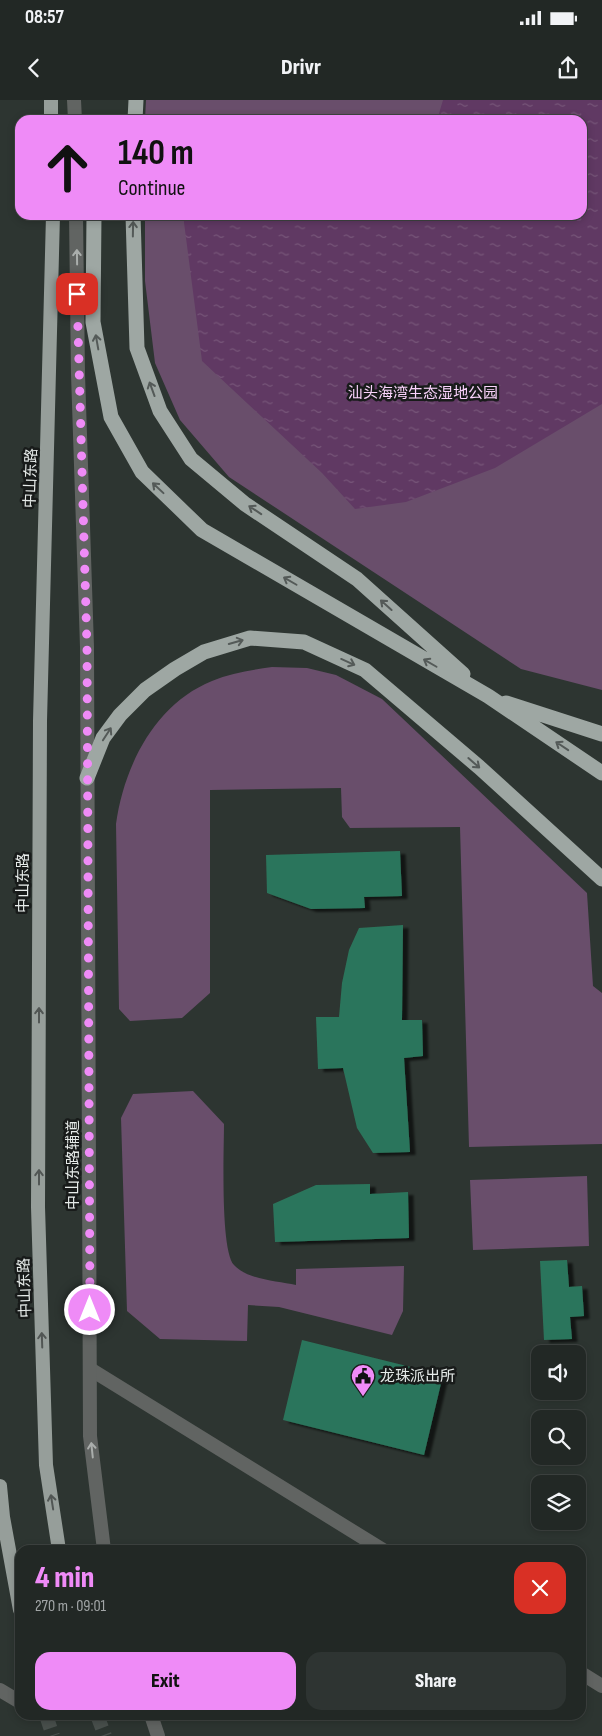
<!DOCTYPE html>
<html lang="en">
<head>
<meta charset="utf-8">
<style>
	body { margin:0; font-family:"Sofia Sans Condensed","Noto Sans SC",sans-serif; background:#2e3432; color:#f1f3f6; height:100vh; display:flex; flex-direction:column; font-size:19px; white-space:nowrap }
	* { box-sizing:border-box; margin:0 }
	p { font-size:16px; color:#a2a6a7 }
	.icon { flex:none; width:28px; height:28px; fill:none; stroke:currentColor; stroke-width:2; stroke-linecap:round; stroke-linejoin:round }
	.map { position:relative; flex:1; overflow:hidden }
	.details { position:absolute; left:15px; top:1445px; width:571px; height:175px; display:flex; flex-direction:column; background:#222825; border-radius:15px; box-shadow:0 2px 8px #0003,0 0 0 1px #3f4442 }
	.details>* { flex:none }
	.guide { position:absolute; left:15px; top:15px; width:572px; height:105px; border-radius:15px; box-shadow:0 2px 8px #0003,0 0 0 1px #3f4442; background:#ef8bf7; color:#111; overflow:hidden }
	.tools { position:absolute; left:531px; top:1245px; display:grid; gap:10px }
	.tools a { display:grid; place-items:center; width:55px; height:55px; border-radius:10px; background:#222825; box-shadow:0 2px 8px #0003,0 0 0 1px #3f4442; font-size:25px }
	.pin { position:absolute; display:grid; place-items:center; width:42px; height:42px; color:#fff; margin:-21px; border-radius:10px; box-shadow:0 2px 8px #0006 }
	.me { position:absolute; width:55px; margin:-28px; rotate:0deg; stroke-linejoin:round; filter:drop-shadow(0 0 4px #0008) }
	.turn { display:flex; align-items:center; gap:18px; height:105px; padding:0 20px; font-size:22px }
	.turn .icon { width:65px; height:65px; stroke-width:2.5 }
	.turn b { display:block; font-size:35px; line-height:42px }
	.round { display:grid; place-items:center; flex:none; width:52px; height:52px; border-radius:15px; background:#2e3432 }
	.headline { display:flex; align-items:center; justify-content:space-between; height:85px; padding:0 20px }
	h1 { font-size:30px; font-weight:800; line-height:38px; color:#ef8bf7 }
	.primary-button { display:flex; gap:10px; margin-top:auto; padding:10px 20px }
	.primary-button a { flex:1; height:58px; border-radius:15px; background:#ef8bf7; color:#111; font-size:20px; font-weight:800; line-height:58px; text-align:center }
	.primary-button a+a { background:#2e3432; color:#f1f3f6 }
	.status { display:flex; justify-content:space-between; align-items:center; height:35px; padding:0 25px; background:#222825; direction:ltr }
	.status svg { height:14px; fill:currentColor }
	header { display:flex; justify-content:space-between; align-items:center; height:65px; padding:0 20px; background:#222825; font-size:22px; font-weight:800 }
	.map>svg:first-child { display:block }
	.green { fill:#694e6b }
	.water { fill:url(#water-ripples) }
	.building { fill:#2c755b; filter:url(#shadow) }
	.lines { fill:none; stroke-linecap:round; stroke-linejoin:round }
	.trunk-tunnel { stroke:#49504d; stroke-width:14; stroke-dasharray:14 7; stroke-linecap:butt }
	.minor { stroke:#616462; stroke-width:14 }
	.tertiary { stroke:#616462; stroke-width:14 }
	.trunk { stroke:#969e9a; stroke-width:14 }
	.motorway { stroke:#9ea7a3; stroke-width:15 }
	.oneway { stroke:#545a58 }
	.oneway2 { stroke:#aaaeac }
	.oneway3 { stroke:#515654 }
	.route { stroke:#ef8bf7; stroke-width:9; stroke-dasharray:0 16.2 }
	.labels { text-anchor:middle; dominant-baseline:central; stroke-width:5; stroke-linejoin:round; paint-order:stroke }
	.park-label { font-size:15px; fill:#fbd4fd; stroke:#181b1a }
	.street-label { font-size:15px; fill:#e6ebe9; stroke:#181b1a }
	.poi-label { font-size:15px; fill:#e6ebe9; stroke:#181b1a; text-anchor:start }
</style>
</head>
<body>
<div class="status"><b>08:57</b><svg viewBox="0 0 49 12"><path d="M0 12V9h3v3zM5 12V6h3v6zM10 12V3h3v9zM15 12V0h3v12zM26 1h20v11H26zM47 4h2v5h-2z"/></svg></div>
<header><svg class="icon" aria-label="back" viewBox="0 0 24 24"><path d="M15 5l-7 7 7 7"/></svg>Drivr<svg class="icon" aria-label="share" viewBox="0 0 24 24"><path d="M12 15V3M7 8l5-5 5 5M5 13v7h14v-7"/></svg></header>
<div class="map">
<svg width="602" height="1636" viewBox="0 0 602 1636">
	<defs>
		<pattern id="water-ripples" width="26" height="14" patternUnits="userSpaceOnUse" patternTransform="scale(1.25)"><rect width="26" height="14" fill="#603963"/><path d="M2 4q2-2 4 0t4 0M15 11q2-2 4 0t4 0" fill="none" stroke="#775679"/></pattern>
		<filter id="shadow"><feDropShadow dx="5.5" dy="3" stdDeviation="1" flood-color="#0009"/></filter>
	</defs>
	<rect width="100%" height="100%" fill="#2d3531"/>
	<!-- green -->
	<path class="green" d="M146,0h456v590l-81,-21 -292,-192 -49,-57 -25,-57 -10,-82v-66h437v-95h-437z
		M272,567l35,1 29,7 46,24 205,194 6,93 9,7v151l-133,3 -9,-320 -110,1 -8,-11 -1,-29 -131,2v203l-28,25 -52,3 -11,-12 -3,-185c8,-58 39,-120 96,-143 19,-8 40,-11 60,-14z
		M193,991l31,33c0,25 -4,126 10,141 14,15 43,16 62,20v-16l108,-3 -1,45 -11,24 -113,-28 -31,-2 -1,36 -87,-2 -33,-28 -6,-193 12,-24z
		M587,1076l2,70 -116,4 -3,-70z"/>
	<!-- water -->
	<path class="water" d="M443,0h159v304l-107,64 -89,34 -51,7 -33,-36 -120,-112 -19,-146h399v-95h-145z"/>
	<!-- building -->
	<path class="building" d="M400,751l2,45 -38,1 1,11 -54,1 -44,-16 -1,-38z
		M403,825l-1,95h20l1,36 -19,2 6,94 -37,1 -16,-25 -14,-60 -25,1 -2,-52h23l3,-34 7,-33 10,-22z
		M370,1084v10l38,-2 1,46 -134,4 -2,-38 43,-19z
		M567,1160l2,27 13,-1 2,30 -14,1 2,22 -28,1 -4,-79z
		M302,1240l141,35 -19,80 -141,-35z"/>
	<g class="lines">
		<!-- trunk-tunnel -->
		<path class="trunk-tunnel" d="M46,1615l7,21
			M97,1615l8,21"/>
		<!-- minor -->
		<path class="minor" d="M90,1269l293,181
			M581,1573l21,13"/>
		<!-- tertiary -->
		<path class="tertiary" d="M74,0l1,20
			M76,115l2,159 9,273 3,789 14,114
			M0,1590l20,12
			M151,1615l7,21"/>
		<!-- trunk -->
		<path class="trunk" d="M51,0v20
			M53,115l-13,506 -2,486 8,258 13,85
			M0,1386l3,31 17,93"/>
		<!-- motorway -->
		<path class="motorway" d="M135,20l1,-20
			M94,115l-1,107 18,95 31,55 60,58 286,166 114,77
			M133,115l4,133 23,63 31,48 54,45 112,75 106,95
			M506,603l96,31
			M87,678l16,-40 17,-23 25,-25 30,-21 29,-17 46,-14 54,4 61,28 114,97 123,112"/>
	</g>
	<!-- one-way arrows -->
	<defs><path id="oneway-shaft" d="M-6 0H5M1.5-3L5.5 0L1.5 3" fill="none" stroke-width="1.6" stroke-linecap="round" stroke-linejoin="round" transform="scale(1.25)"/></defs>
	<g class="oneway">
		<use href="#oneway-shaft" transform="translate(133 129) rotate(-89)"/>
		<use href="#oneway-shaft" transform="translate(97 242) rotate(-100)"/>
		<use href="#oneway-shaft" transform="translate(152 289) rotate(-110)"/>
		<use href="#oneway-shaft" transform="translate(158 388) rotate(-137)"/>
		<use href="#oneway-shaft" transform="translate(255 410) rotate(-146)"/>
		<use href="#oneway-shaft" transform="translate(290 481) rotate(-150)"/>
		<use href="#oneway-shaft" transform="translate(386 505) rotate(-138)"/>
		<use href="#oneway-shaft" transform="translate(236 542) rotate(-16)"/>
		<use href="#oneway-shaft" transform="translate(348 562) rotate(24)"/>
		<use href="#oneway-shaft" transform="translate(430 563) rotate(-150)"/>
		<use href="#oneway-shaft" transform="translate(107 634) rotate(-57)"/>
		<use href="#oneway-shaft" transform="translate(562 646) rotate(-146)"/>
		<use href="#oneway-shaft" transform="translate(474 663) rotate(41)"/>
	</g>
	<g class="oneway2">
		<use href="#oneway-shaft" transform="translate(77 157) rotate(-91)"/>
		<use href="#oneway-shaft" transform="translate(92 1350) rotate(-96)"/>
	</g>
	<g class="oneway3">
		<use href="#oneway-shaft" transform="translate(39 915) rotate(-90)"/>
		<use href="#oneway-shaft" transform="translate(39 1077) rotate(-90)"/>
		<use href="#oneway-shaft" transform="translate(42 1240) rotate(-92)"/>
		<use href="#oneway-shaft" transform="translate(52 1402) rotate(-99)"/>
	</g>
	<g class="lines">
		<!-- route -->
		<path class="route" d="M77,194l10,353 3,663"/>
	</g>
	<!-- icons -->
	<defs>
		<g id="civic-pin" transform="scale(1.25)"><path d="M0 17L-7.5 6A9.5 9.5 0 1 1 7.5 6Z" fill="#ef8bf7" stroke="#181b1a"/><path d="M-.6-6.5H3V-4.5H.6V-3L4-1V1h2V6H-6V1h2V-1L-.6-3ZM-1.2 2.5V6h2.4V2.5Z" fill="#111"/></g>
	</defs>
	<g fill-rule="evenodd">
		<use href="#civic-pin" x="363" y="1276"/>
	</g>
	<g class="labels">
		<!-- park labels -->
		<g class="park-label">
			<text x="423" y="293">汕头海湾生态湿地公园</text>
		</g>
		<!-- street labels -->
		<g class="street-label">
			<text transform="translate(31 378) rotate(-88)">中山东路</text>
			<text transform="translate(23 783) rotate(-90)">中山东路</text>
			<text transform="translate(73 1065) rotate(-90)">中山东路辅道</text>
			<text transform="translate(25 1188) rotate(-92)">中山东路</text>
		</g>
		<!-- poi labels -->
		<g class="poi-label">
			<text x="380" y="1276">龙珠派出所</text>
		</g>
	</g>
</svg>
<div class="tools">
<a><svg class="icon" aria-label="sound" viewBox="0 0 24 24"><path d="M4 9h4l5-4v14l-5-4H4zM17 9q2 3 0 6"/></svg></a>
<a><svg class="icon" aria-label="search" viewBox="0 0 24 24"><circle cx="10" cy="10" r="6"/><path d="M15 15l6 6"/></svg></a>
<a><svg class="icon" aria-label="layers" viewBox="0 0 24 24"><path d="M12 4l9 5-9 5-9-5zM3 14l9 5 9-5"/></svg></a>
</div>
<div class="pin" style="left:77px;top:194px;background:#d93025"><svg class="icon" aria-label="arrive" viewBox="0 0 24 24"><path d="M6 21V4h12l-3 4 3 4H6"/></svg></div>
<svg class="me" style="left:90px;top:1210px" viewBox="-20 -20 40 40"><circle r="17" fill="#ef8bf7" stroke="#fff" stroke-width="3"/><path d="M0-11L8 9 0 5-8 9z" fill="#fff"/></svg>
<div class="guide">
<div class="turn"><svg class="icon" aria-label="ahead" viewBox="0 0 24 24"><path d="M12 20V5M6 11l6-6 6 6"/></svg><div><b>140 m</b>Continue</div></div>
</div>
<section class="details">
<div class="headline"><div><h1>4 min</h1><p>270 m · 09:01</p></div><a class="round" style="background:#d93025;color:#fff"><svg class="icon" aria-label="close" viewBox="0 0 24 24"><path d="M6 6l12 12M18 6L6 18"/></svg></a></div>
<div class="primary-button"><a>Exit</a><a>Share</a></div>
</section>
</div>
</body>
</html>
